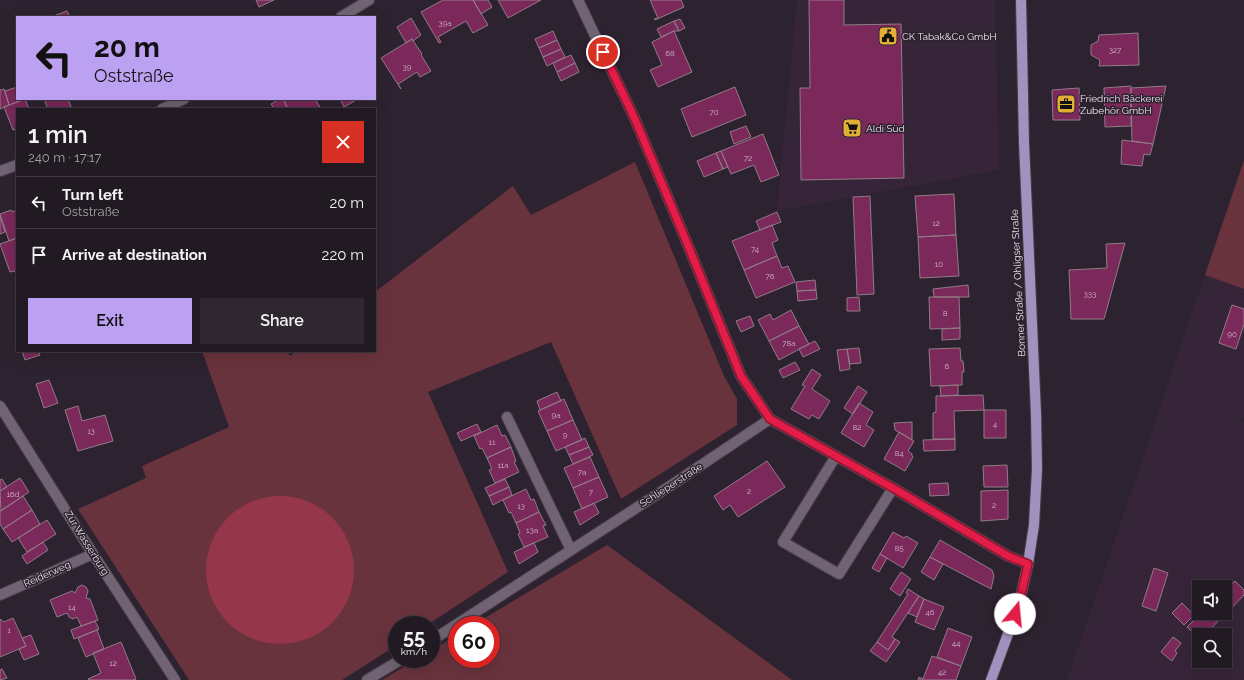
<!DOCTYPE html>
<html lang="en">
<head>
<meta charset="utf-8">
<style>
	body { margin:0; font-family:Raleway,sans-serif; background:#2e2730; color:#f1f3f6; height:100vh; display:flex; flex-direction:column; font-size:15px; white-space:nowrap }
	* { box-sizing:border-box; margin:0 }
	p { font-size:13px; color:#a2a1a6 }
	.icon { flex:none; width:22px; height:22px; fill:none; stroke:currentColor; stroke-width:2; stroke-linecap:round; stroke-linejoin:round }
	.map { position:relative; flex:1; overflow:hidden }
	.sheet { position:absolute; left:16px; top:108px; width:360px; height:244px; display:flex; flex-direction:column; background:#221a23; border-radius:0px; box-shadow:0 4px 16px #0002,0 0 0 1px #3f3841 }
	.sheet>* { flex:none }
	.hud { position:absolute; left:16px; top:16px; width:360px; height:84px; border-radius:0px; box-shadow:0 4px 16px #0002,0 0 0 1px #3f3841; background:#bca0f2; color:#111; overflow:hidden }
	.buttons { position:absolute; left:1192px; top:580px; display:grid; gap:8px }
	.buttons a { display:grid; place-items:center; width:40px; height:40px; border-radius:0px; background:#221a23; box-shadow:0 4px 16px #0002,0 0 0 1px #3f3841; font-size:20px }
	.speed { position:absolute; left:388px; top:616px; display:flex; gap:8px; font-size:20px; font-weight:700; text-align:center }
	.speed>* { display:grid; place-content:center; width:52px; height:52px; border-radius:50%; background:#221a23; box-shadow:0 4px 16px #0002,0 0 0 1px #3f3841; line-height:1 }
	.speed small { font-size:10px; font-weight:400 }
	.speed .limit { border:6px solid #d22; background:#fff; color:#111 }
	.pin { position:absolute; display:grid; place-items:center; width:34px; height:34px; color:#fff; margin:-17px; border:2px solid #fff; border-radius:50%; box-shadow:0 1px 4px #0007 }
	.me { position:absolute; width:44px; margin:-22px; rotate:17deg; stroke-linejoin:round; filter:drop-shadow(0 0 3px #0008) }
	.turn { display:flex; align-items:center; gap:14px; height:84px; padding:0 12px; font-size:18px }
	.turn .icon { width:52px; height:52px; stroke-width:2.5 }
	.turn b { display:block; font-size:28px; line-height:34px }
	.round { display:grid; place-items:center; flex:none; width:42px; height:42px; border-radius:0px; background:#2e2730 }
	.headline { display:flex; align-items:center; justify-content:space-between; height:68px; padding:0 12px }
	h1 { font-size:24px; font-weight:600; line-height:30px }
	.button { display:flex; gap:8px; margin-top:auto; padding:8px 12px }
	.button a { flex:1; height:46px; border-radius:0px; background:#bca0f2; color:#111; font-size:16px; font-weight:600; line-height:46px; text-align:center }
	.button a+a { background:#2e2730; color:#f1f3f6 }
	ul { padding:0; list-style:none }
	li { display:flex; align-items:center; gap:12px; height:52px; padding:0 12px; border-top:1px solid #3f3841 }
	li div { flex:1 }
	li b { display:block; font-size:15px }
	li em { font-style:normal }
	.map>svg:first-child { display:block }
	.built { fill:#362538; fill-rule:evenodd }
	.green { fill:#69333d }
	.forest { fill:#95364a }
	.building { fill:#7b285b; stroke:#917c86 }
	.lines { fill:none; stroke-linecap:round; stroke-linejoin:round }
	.minor-casing { stroke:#483f4a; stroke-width:12 }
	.major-casing { stroke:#483f4a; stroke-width:12 }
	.minor { stroke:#716373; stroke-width:10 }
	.major { stroke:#a291bf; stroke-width:10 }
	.route-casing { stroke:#92132f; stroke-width:10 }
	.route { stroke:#e11d48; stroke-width:7 }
	.labels { text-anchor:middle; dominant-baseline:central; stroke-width:3; stroke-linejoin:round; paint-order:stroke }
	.number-label { font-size:8px; fill:#cfb4c8 }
	.poi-label { font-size:10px; fill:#ebe3ec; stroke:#2d222f; text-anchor:start }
	.street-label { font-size:10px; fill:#ebe3ec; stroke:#2d222f }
</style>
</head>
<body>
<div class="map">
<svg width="1244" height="680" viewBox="0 0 1244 680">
	<rect width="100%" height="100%" fill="#2d222f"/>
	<!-- built -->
	<path class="built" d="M797,0h198l4,170 -222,41z
		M1205,275l39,14v127l-1,4 1,2v258h-177zM1199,587h26v26h-26zM1199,635h26v26h-26z"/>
	<!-- green -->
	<path class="green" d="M1244,160v129l-39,-14z
		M635,162l89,214 13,23v26l-116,74 -70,-157 -123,50 80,180 -81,53h-30v20l-55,35h-153l-111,-171 68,-31 -4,-12 87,-39 -27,-76h85l3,5 7,-5h78v-59l138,-106 18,29z
		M607,545l185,135h-410l35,-21h14v-8l26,-16v24h34v-34h-18z"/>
	<!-- forest -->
	<path class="forest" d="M206 570a74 74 0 1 1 148 0a74 74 0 1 1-148 0Z"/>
	<!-- building -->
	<path class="building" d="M256,0h18l-15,7z
		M443,0h30l15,25 -15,8 -7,-12 -28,16 3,5 -2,1 -18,-31z
		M473,0h15l4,7 -11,7z
		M498,0h43l-33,18z
		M650,0h31l3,7 -29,13 -1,-1 4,-1z
		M809,0h35v25l57,-1 3,154 -103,2 -1,-92h10z
		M67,11l3,6h-19z
		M411,18l10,17 -8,6 -1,-2 -6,4 -9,-16z
		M680,19l5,9 -6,3 -5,-10z
		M674,21l5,10h-5l-13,6 -4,-8z
		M553,31l4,9 -18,8 -4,-9z
		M674,31l18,41 -34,15 -8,-17 12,-5 -10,-23z
		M1138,33l1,32 -40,1 1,-6 -9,-5v-10l7,-4 1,-6z
		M412,39l10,15 -1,1 10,16 -11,6 -3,-5 -19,12 3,5 -20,-31z
		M557,40l4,9 -18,8 -4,-9z
		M561,49l4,8 -18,9 -4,-9z
		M571,55l4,8 -18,9 -4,-9z
		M575,63l4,9 -18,9 -4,-9z
		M1131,86v40l-26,1 -1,-39z
		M1166,86l-13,58 -21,-3 -1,-53z
		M17,87v12h8l-16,6 -4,-14z
		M735,87l11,28 -54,22 -11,-28z
		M1079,88l1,32h-27l-1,-30z
		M4,89l5,16 -9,4v-19z
		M25,99l4,10h-12v20l-4,1 -9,-23z
		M44,99h24l4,10h-24z
		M280,99h3l5,10h-14l-3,-5z
		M283,99h32l6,10h-33z
		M340,99h18l-14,8z
		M746,126l5,11 -17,7 -4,-12z
		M763,134l16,41 -18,7 -7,-17 -23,9 -10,-23z
		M1122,140l31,4 -3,11 -6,-1 -2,12 -21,-2z
		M721,151l7,16 -5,2 -7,-16z
		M716,153l7,16 -19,8 -7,-16z
		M954,194l2,41 -38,2 -3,-41z
		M870,196l4,98 -17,1 -4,-98z
		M11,210l1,2 5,-2v28l-8,3 -9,-27z
		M777,212l4,10 -21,8 -4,-9z
		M0,216l5,16 -5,2z
		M772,225l6,15 -6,3 5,13 -33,14 -12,-29z
		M956,235l3,41 -39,2 -2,-41z
		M17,238v37l-2,-4 -5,1 -10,-28z
		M1125,243l-21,76h-33l-2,-49 38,-2 -1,-24z
		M777,256l5,12 6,-2 7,16 -39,16 -12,-28z
		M815,280l1,10 -19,1 -1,-9z
		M968,285l1,12h-35l-1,-8z
		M816,290l1,9 -19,2 -1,-10z
		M859,297l1,14h-13v-13z
		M929,297h30l1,31 -30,1z
		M1232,305l12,4v15l-8,25 -17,-6z
		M791,310l8,16 -30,15 -11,-21 12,-6 3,6z
		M750,316l4,10 -13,6 -5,-11z
		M799,326l10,18 -30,16 -10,-19z
		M960,328v11l-18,1v-11z
		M815,341l5,8 -17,8 -4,-8z
		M859,348l2,15 -11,1 -3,-15z
		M960,348l1,13h2l1,11h-2v13l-31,1 -2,-37z
		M847,349l3,20 -10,2 -3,-21z
		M22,351h21l-4,1 1,3 -15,5z
		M795,362l5,8 -17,8 -4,-8z
		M812,369l9,6 -9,14 18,12 -11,18 -7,-4 -3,4 -18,-10 14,-23 -3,-1z
		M49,380l9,23 -14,5 -8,-24z
		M958,385v10l-17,1 -1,-10z
		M858,386l9,6 -14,22 -9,-6z
		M557,392l4,9 -21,9 -3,-9z
		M983,395l1,15 -30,1 1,28h-22v-26l3,-1v-16z
		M564,399l9,21 -26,11 -9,-20z
		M859,403l14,9 -7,13 8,5 -10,17 -23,-14z
		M78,406l4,15 23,-6 8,26 -35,10 -13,-41z
		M984,410h22v28h-22z
		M573,420l9,20 -26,11 -9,-20z
		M912,422v18l-17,-10 -1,-7z
		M477,424l4,8 -20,9 -4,-8z
		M497,425l5,11 3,-1 6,12 -24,11 -5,-10 -2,1 -6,-13z
		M899,432l15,9 -6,10 4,3v2l1,1 -8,14 -21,-12z
		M585,438l4,9 -20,8 -4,-8z
		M955,439v11l-31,1 -1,-11z
		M511,447l5,14 -2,1 5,10 -24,11 -6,-13 3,-1 -5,-11z
		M589,447l4,8 -20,9 -4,-9z
		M590,457l9,20 -26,11 -9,-20z
		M767,461l18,26 -47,30 -8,-12 -7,5 -9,-14z
		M1007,465l1,22h-24l-1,-21z
		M599,477l9,20 -26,12 -9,-21z
		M20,478l9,14 -28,19 -1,-20z
		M2,479l5,8 -7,4v-11z
		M505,479l4,8 -20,9 -4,-8z
		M948,483l1,12 -19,1 -1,-12z
		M509,487l3,8 -19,10 -4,-9z
		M526,489l5,11 3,-1 5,13 -23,11 -5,-11 -2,1 -6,-13z
		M1008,490v29l-27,2v-30z
		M23,496l9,14 -29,19 -3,-5v-13z
		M594,503l5,10 -19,12 -6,-13z
		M32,510l8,14 -28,18 -9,-13z
		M539,512l7,13 -3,1 5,11 -24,10 -6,-13 2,-1 -4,-10z
		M47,520l9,14 -29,18 -9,-14z
		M893,532l11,6 2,-2 12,7 -15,25 -23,-14z
		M940,540l52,30 2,6 -3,13 -61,-32z
		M43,542l5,8 -21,14 -5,-8z
		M534,543l4,9 -19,12 -5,-12z
		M880,554l7,4 -8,14 -7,-4z
		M930,557l13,7 -9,16 -13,-8z
		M1154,568l14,5 -12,38 -14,-5z
		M901,572l10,7 -11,17 -10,-7z
		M1235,581l9,9v5l-20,21 -2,-3h3v-21z
		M82,585l4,2 2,4 -2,7 4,1 8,21 -17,6 -4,-9 -4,2 -4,-2 -2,-4 -10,4 -7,-17 22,-9 3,2 3,-6z
		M908,589l11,7 -27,41 3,2 -7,11 -11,-8 31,-48 -2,-1z
		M919,596l5,3 -7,18 -9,-4z
		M924,599l20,8 -10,23 -19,-8z
		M1182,603l12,12 -10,10 -12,-12z
		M1201,613h17l4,4 -17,18h-6v3l-12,-11z
		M13,618l13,28 -26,11v-38l4,3z
		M95,621l4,8 -25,10 -3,-9z
		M948,628l24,9 -11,29 -24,-9z
		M97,630l7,19 -18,8 -8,-19z
		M31,635l8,19 -15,6 -5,-11 7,-3 -4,-8z
		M1173,637l8,6 -6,8 2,2 -5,8 -11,-9z
		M895,639l5,3 -14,20 -16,-11 7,-9 11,8z
		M121,642l15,37 -3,1h-44l-1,-1 13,-6 -8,-20z
		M932,656l29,10 -5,14h-38l1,-3 4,2z
		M2,669l5,9 -7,2v-10z"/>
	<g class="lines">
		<!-- minor casing -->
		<g class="minor-casing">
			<path id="minor" d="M578,0l56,117 53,126 54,133 29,43 123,69 115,68 20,8
				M341,17l28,-17
				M162,109l22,-10
				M0,171l17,-6
				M0,406l93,148 82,126
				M507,417l64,133
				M836,456l-53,86 56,32 54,-86
				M0,595l93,-41
				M431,641l239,-155 100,-67
				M367,680l35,-21"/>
		</g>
		<!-- major casing -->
		<g class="major-casing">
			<path id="major" d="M991,680l28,-76 9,-40 6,-39 3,-56 -1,-55 -12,-271 -3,-143"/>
		</g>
		<!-- minor -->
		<use href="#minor" class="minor"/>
		<!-- major -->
		<use href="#major" class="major"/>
	</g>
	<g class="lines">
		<!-- route casing -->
		<g class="route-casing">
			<path id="route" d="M603,52l31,65 53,126 54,133 29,43 123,69 115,68 20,8 -9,40 -4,10"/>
		</g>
		<!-- route -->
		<use href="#route" class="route"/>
	</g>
	<!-- icons -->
	<defs>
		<g id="civic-square" transform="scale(1)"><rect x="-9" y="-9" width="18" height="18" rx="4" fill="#e3ae35" stroke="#2d222f"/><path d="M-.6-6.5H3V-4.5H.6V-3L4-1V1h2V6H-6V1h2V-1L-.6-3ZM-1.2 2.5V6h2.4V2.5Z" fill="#111"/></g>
		<g id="office-square" transform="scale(1)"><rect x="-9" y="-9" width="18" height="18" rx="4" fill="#e3ae35" stroke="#2d222f"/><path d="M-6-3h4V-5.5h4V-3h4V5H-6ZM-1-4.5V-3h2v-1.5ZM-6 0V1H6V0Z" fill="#111"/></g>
		<g id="supermarket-square" transform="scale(1)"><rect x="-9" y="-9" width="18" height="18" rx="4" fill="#e3ae35" stroke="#2d222f"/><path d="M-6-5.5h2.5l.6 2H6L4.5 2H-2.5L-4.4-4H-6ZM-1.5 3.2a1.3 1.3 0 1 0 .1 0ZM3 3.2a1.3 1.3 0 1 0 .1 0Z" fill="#111"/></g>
	</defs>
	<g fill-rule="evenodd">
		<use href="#civic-square" x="888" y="36"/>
		<use href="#office-square" x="1066" y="104"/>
		<use href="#supermarket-square" x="852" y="128"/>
	</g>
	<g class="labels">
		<!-- number labels -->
		<g class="number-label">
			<text x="445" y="23">39a</text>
			<text x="1115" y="50">327</text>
			<text x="670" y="53">68</text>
			<text x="407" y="67">39</text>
			<text x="714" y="112">70</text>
			<text x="748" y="158">72</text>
			<text x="936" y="223">12</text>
			<text x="755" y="249">74</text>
			<text x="939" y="264">10</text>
			<text x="770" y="276">76</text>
			<text x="1090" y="294">333</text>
			<text x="945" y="313">8</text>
			<text x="1232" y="334">90</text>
			<text x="789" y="343">78a</text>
			<text x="947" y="366">6</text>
			<text x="556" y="415">9a</text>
			<text x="995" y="424">4</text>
			<text x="857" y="427">82</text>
			<text x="91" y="431">13</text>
			<text x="565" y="435">9</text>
			<text x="492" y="442">11</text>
			<text x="899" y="453">84</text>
			<text x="503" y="465">11a</text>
			<text x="582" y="472">7a</text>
			<text x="749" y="491">2</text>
			<text x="591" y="492">7</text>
			<text x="13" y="494">16d</text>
			<text x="994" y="505">2</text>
			<text x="521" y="506">13</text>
			<text x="532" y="530">13a</text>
			<text x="899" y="548">85</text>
			<text x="72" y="607">14</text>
			<text x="930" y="612">46</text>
			<text x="9" y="630">1</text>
			<text x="956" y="643">44</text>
			<text x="113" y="663">12</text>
			<text x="942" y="672">42</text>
		</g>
		<!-- poi labels -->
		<g class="poi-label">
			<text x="902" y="36">CK Tabak&amp;Co GmbH</text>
			<text x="1080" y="98">Friedrich Bäckerei<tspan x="1080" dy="12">Zubehör GmbH</tspan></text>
			<text x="866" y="128">Aldi Süd</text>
		</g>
		<!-- street labels -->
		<g class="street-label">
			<text transform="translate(1018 283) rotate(-93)">Bonner Straße / Ohligser Straße</text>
			<text transform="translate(671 485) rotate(-33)">Schlieperstraße</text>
			<text transform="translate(87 543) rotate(58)">Zur Wasserburg</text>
			<text transform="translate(47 574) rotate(-24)">Reiderweg</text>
		</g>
	</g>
</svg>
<div class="buttons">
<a><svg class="icon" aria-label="sound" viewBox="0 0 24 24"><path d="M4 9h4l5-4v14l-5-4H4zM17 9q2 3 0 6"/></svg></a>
<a><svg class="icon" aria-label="search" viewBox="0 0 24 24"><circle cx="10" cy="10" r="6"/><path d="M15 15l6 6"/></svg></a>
</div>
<div class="speed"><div>55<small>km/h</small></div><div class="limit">60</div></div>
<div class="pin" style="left:603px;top:52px;background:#d93025"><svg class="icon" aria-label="arrive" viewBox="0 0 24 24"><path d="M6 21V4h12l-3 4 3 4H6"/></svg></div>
<svg class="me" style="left:1015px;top:614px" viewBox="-20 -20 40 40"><circle r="19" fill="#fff"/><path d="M0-13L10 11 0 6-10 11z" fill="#e11d48"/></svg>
<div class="hud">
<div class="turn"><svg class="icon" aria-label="left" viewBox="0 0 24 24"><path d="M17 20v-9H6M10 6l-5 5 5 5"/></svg><div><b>20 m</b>Oststraße</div></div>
</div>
<section class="sheet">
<div class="headline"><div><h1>1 min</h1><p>240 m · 17:17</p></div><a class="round" style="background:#d93025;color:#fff"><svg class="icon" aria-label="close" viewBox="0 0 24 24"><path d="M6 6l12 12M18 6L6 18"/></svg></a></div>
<ul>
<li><svg class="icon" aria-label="left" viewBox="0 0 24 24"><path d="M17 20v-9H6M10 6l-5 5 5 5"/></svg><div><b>Turn left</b><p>Oststraße</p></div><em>20 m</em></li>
<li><svg class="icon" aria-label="arrive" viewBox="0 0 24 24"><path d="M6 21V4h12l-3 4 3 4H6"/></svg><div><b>Arrive at destination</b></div><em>220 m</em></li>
</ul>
<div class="button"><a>Exit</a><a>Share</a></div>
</section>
</div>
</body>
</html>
